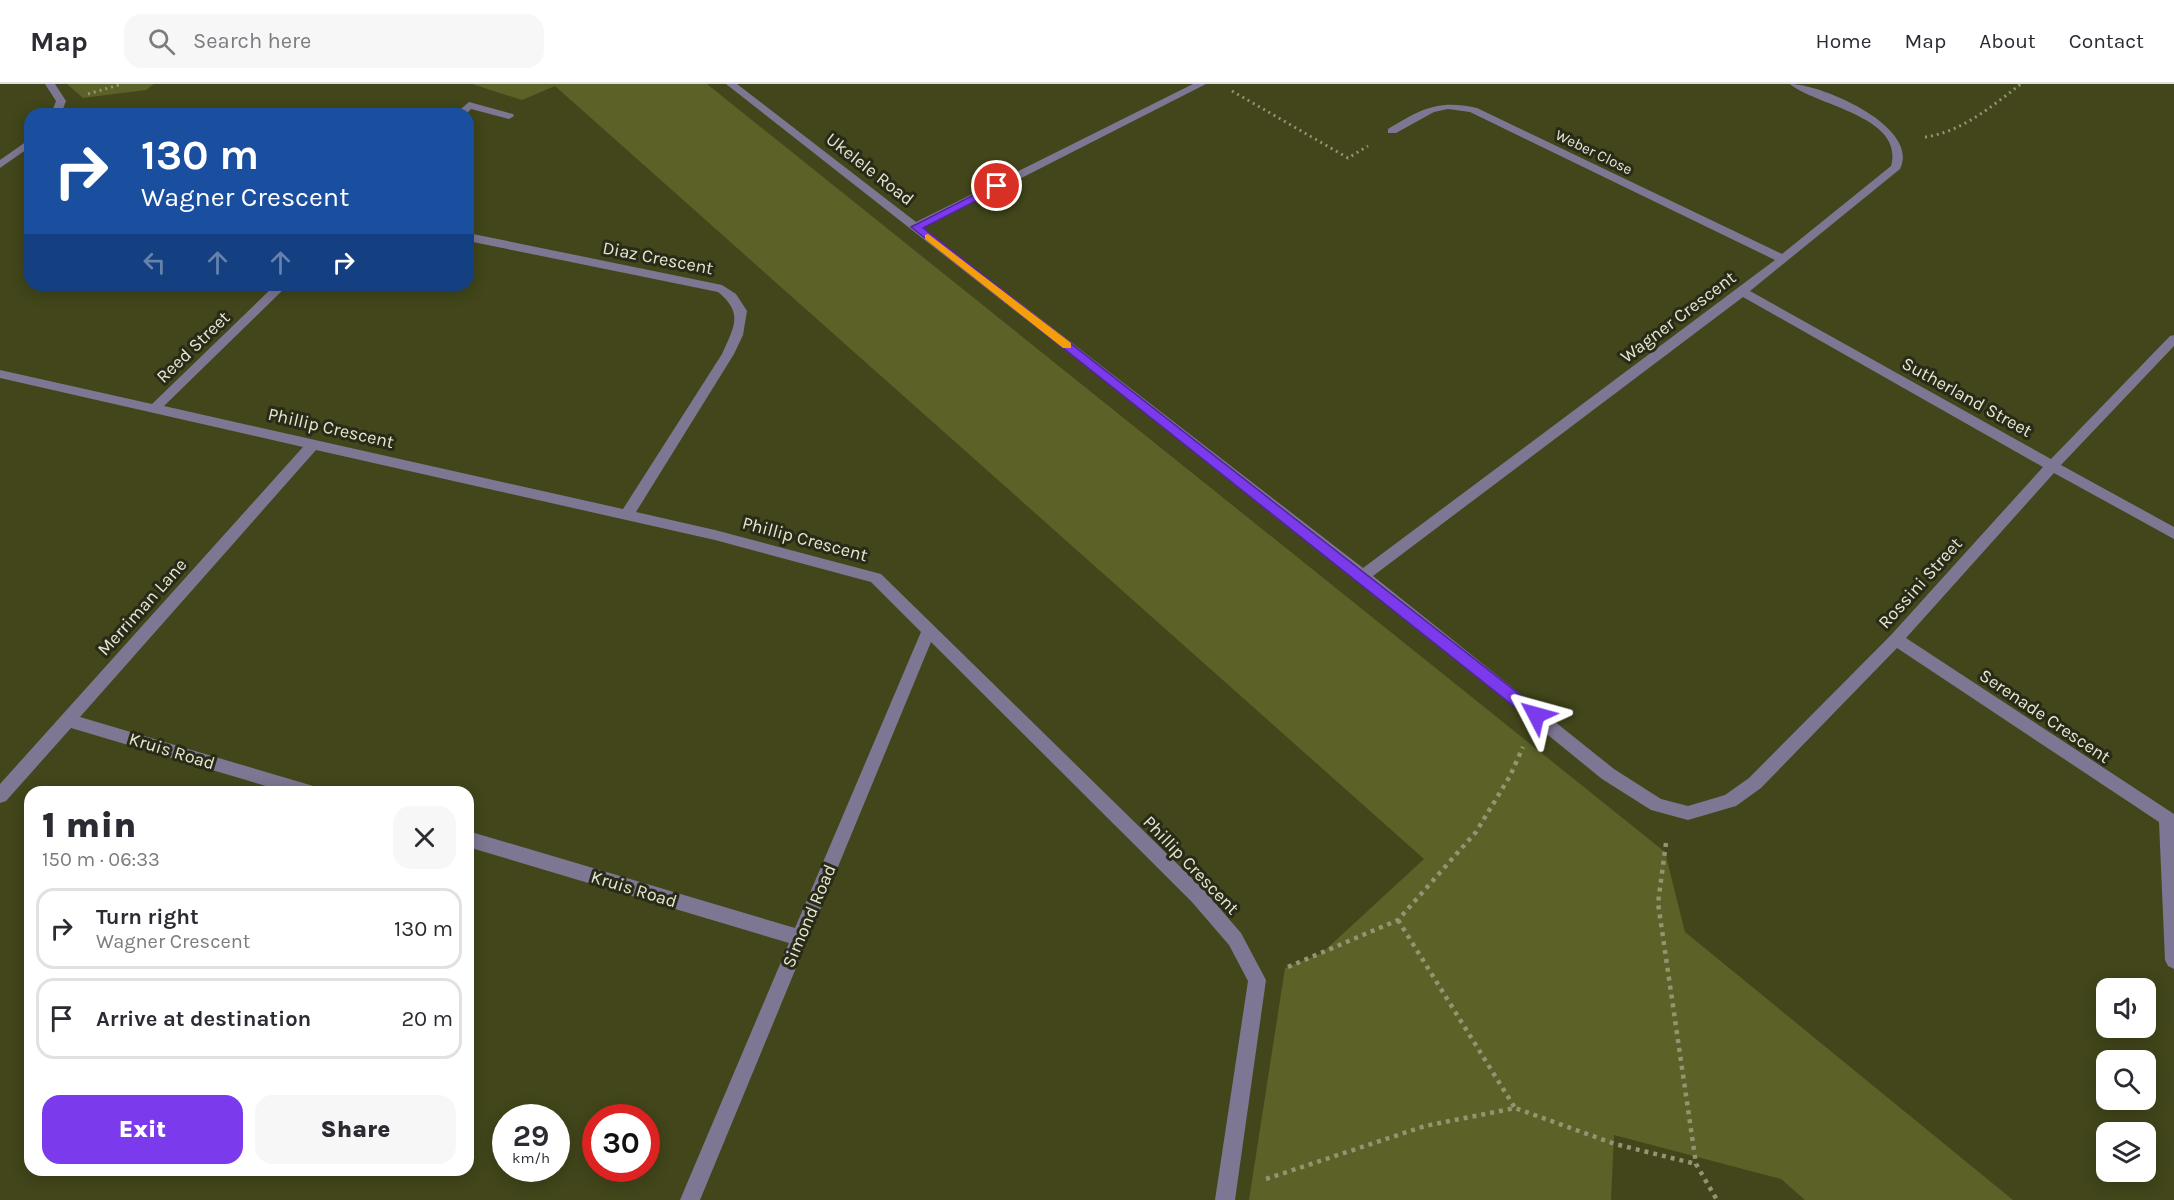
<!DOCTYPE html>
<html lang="en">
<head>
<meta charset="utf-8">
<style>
	body { margin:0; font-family:Karla,sans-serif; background:#f7f7f7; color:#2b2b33; height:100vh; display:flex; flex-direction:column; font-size:22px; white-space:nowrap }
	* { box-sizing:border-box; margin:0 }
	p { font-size:20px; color:#7c7c81 }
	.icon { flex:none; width:33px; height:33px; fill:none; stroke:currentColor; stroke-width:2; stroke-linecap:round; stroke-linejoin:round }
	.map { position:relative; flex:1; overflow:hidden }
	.sheet { position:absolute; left:24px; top:702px; width:450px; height:390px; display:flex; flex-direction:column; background:#fff; border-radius:18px; box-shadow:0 3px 15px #0003 }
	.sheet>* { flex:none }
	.guide { position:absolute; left:24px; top:24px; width:450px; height:183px; border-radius:18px; box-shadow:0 3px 15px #0003; background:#1a4fa0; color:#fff; overflow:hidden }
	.controls { position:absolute; left:2096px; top:894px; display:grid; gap:12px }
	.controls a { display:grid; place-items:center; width:60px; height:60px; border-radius:12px; background:#fff; box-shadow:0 3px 15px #0003; font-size:30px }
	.speed { position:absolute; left:492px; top:1020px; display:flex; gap:12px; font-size:30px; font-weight:700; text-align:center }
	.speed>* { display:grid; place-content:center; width:78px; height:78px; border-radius:50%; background:#fff; box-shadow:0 3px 15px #0003; line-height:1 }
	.speed small { font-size:15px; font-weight:400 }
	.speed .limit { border:9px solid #d22; background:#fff; color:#111 }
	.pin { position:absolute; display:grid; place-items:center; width:51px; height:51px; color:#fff; margin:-26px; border:3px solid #fff; border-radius:50%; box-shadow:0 2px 6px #0007 }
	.me { position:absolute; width:66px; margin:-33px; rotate:309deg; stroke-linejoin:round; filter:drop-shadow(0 0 4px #0008) }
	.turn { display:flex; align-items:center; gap:21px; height:126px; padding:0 18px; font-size:27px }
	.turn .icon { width:78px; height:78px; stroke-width:2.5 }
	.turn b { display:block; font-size:42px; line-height:51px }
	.lanes { display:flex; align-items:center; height:57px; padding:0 18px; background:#0003; justify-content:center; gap:30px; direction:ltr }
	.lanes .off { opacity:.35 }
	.round { display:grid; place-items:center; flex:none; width:63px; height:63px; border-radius:18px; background:#f7f7f7 }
	.head { display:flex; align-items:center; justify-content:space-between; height:102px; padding:0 18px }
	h1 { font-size:36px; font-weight:800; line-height:45px }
	.cta { display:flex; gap:12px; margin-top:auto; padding:12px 18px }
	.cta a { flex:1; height:69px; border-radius:18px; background:#7c3aed; color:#fff; font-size:24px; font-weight:800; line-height:69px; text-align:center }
	.cta a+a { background:#f7f7f7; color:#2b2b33 }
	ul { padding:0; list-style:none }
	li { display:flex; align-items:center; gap:18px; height:81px; margin:0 12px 9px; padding:0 6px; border:3px solid #e1e1e2; border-radius:18px }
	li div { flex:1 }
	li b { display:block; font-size:22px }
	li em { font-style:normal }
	header { display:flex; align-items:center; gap:36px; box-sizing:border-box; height:84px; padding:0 30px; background:#fff; border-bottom:2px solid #e1e1e2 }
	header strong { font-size:28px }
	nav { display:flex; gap:33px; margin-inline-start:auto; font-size:21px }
	.search { width:420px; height:54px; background:#f7f7f7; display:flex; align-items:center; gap:15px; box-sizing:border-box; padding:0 21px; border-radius:18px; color:#7c7c81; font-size:22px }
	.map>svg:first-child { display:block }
	.green { fill:#5c6128 }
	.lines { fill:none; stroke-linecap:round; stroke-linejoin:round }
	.path-far1 { stroke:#919572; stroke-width:3; stroke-dasharray:2 4; stroke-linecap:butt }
	.path { stroke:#919572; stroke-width:4.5; stroke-dasharray:4 5; stroke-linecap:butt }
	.minor { fill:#7d7793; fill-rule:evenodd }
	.route { fill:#7c3aed; stroke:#51269a; stroke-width:1.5 }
	.slow { fill:#f59e0b }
	.labels { text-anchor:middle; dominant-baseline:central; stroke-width:6; stroke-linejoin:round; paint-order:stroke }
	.far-street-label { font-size:15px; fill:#e4e8cf; stroke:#292b18 }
	.street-label { font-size:18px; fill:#e4e8cf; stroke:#292b18 }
</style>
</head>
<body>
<header>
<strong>Map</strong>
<div class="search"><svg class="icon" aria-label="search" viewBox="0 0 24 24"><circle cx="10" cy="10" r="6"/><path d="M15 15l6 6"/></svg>Search here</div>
<nav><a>Home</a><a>Map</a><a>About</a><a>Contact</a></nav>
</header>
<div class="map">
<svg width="2174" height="1116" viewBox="0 0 2174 1116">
	<rect width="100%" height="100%" fill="#42461a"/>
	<!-- green -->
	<path class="green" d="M67,0h87l-8,6 -63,8z
		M472,0h235l958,768 20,80 328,268h-208l-24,-21 -167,-44 -3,65h-362l36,-232 37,-15 102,-94 -869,-773 -33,14z"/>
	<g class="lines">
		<!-- path-far1 -->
		<path class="path-far1" d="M1232,7l116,67 20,-12
			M88,10l34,-10
			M1925,53c37,-5 67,-31 96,-53"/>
		<!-- path -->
		<path class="path" d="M1666,759l-8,60 38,261 21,36
			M1398,836l117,188
			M1288,883l110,-47 78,-88 34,-56 13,-29
			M1266,1095l159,-53 90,-18 100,36 81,20"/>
		<!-- minor -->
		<path class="minor" d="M45,0h10l11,17 -5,13h-10l5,-13z
			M726,0h11l179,138 277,-138h13l-283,144 440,340 412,-308 -305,-148 -22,-3 -14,3 -38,21h-8v-4c33,-20 50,-30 89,-21l305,146 109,-88c14,-50 -75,-60 -101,-82 32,0 131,43 110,85l-150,122 301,168 119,-123 4,-1v11l-113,119 113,62v12l-120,-66 -148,165 268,176v155l-6,-3 -3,-6 -6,-138 -262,-174 -136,140 -25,18 -48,14 -37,-10 -49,-31 -244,-199zM1743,213l300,170 -152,168 -142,143 -24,17 -37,11 -27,-7 -47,-30 -241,-193z
			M469,18l44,12 1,2 -5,3 -38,-10 -5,5h-11z
			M30,55v8l-30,21v-8z
			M468,149l254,52 14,9 11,17 -4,24 -9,19 -98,158 79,18 166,44 322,315 38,44 25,47 -31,220h-20l33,-219 -19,-36 -38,-44 -260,-259 -231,558h-20l109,-257 -321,-96v-16l327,97 126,-296 -50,-50 -156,-42 -399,-90 -236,267 230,68 6,2 2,5h-32l-215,-64 -65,73 -6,2v-19l303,-337 -303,-69v-8l152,34 123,-119h13l-124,121 459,103 99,-155c12,-27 22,-41 -4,-62l-250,-51z"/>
	</g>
	<!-- route -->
	<path class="route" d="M997,99l5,3 -1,2 -78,40 618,483v9h-10l-620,-493z"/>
	<!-- slow -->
	<path class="slow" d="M928,150l143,109v5h-8l-138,-109v-4z"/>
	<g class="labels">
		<!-- far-street labels -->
		<g class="far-street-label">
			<text transform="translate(1594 68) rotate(26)">Weber Close</text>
		</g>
		<!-- street labels -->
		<g class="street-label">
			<text transform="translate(870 85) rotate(38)">Ukelele Road</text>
			<text transform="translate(658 174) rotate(11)">Diaz Crescent</text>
			<text transform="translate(1678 233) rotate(-37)">Wagner Crescent</text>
			<text transform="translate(193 263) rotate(-44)">Reed Street</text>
			<text transform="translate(1967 313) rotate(29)">Sutherland Street</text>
			<text transform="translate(331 344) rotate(13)">Phillip Crescent</text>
			<text transform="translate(805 455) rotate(15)">Phillip Crescent</text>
			<text transform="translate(1920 499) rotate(-48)">Rossini Street</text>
			<text transform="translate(142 523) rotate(-48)">Merriman Lane</text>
			<text transform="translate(2045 632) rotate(34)">Serenade Crescent</text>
			<text transform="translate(172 667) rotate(17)">Kruis Road</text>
			<text transform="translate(1191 781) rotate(46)">Phillip Crescent</text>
			<text transform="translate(634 805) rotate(17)">Kruis Road</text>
			<text transform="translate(809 832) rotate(-67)">Simond Road</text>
		</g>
	</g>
</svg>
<div class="controls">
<a><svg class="icon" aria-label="sound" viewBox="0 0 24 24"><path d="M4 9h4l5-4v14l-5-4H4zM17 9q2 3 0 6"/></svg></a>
<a><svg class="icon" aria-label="search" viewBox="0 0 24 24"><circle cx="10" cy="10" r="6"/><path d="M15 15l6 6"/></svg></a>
<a><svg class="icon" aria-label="layers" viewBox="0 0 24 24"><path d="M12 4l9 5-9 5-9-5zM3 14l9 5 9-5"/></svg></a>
</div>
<div class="speed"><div>29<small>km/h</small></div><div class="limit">30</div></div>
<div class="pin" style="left:997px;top:102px;background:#d93025"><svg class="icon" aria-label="arrive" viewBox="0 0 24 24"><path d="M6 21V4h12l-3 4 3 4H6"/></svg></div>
<svg class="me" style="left:1536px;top:631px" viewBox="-20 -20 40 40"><path d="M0-17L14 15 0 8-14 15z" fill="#7c3aed" stroke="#fff" stroke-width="4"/></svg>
<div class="guide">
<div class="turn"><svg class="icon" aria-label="right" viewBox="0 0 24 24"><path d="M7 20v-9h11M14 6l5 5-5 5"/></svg><div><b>130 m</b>Wagner Crescent</div></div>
<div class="lanes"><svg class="icon off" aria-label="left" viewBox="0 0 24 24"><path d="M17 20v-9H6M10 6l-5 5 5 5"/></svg><svg class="icon off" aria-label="ahead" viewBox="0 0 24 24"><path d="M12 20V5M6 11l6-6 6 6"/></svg><svg class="icon off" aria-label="ahead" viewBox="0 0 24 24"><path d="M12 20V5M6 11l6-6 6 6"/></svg><svg class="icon" aria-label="right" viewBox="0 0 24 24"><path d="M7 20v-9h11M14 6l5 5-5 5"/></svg></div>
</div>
<section class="sheet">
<div class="head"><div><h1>1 min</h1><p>150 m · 06:33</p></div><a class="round"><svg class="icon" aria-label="close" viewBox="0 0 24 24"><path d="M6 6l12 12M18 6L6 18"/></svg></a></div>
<ul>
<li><svg class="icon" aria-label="right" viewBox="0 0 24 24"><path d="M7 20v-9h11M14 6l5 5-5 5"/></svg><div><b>Turn right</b><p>Wagner Crescent</p></div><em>130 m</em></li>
<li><svg class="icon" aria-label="arrive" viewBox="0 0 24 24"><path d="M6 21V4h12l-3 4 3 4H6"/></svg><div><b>Arrive at destination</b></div><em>20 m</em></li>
</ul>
<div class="cta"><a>Exit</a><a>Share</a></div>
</section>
</div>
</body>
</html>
